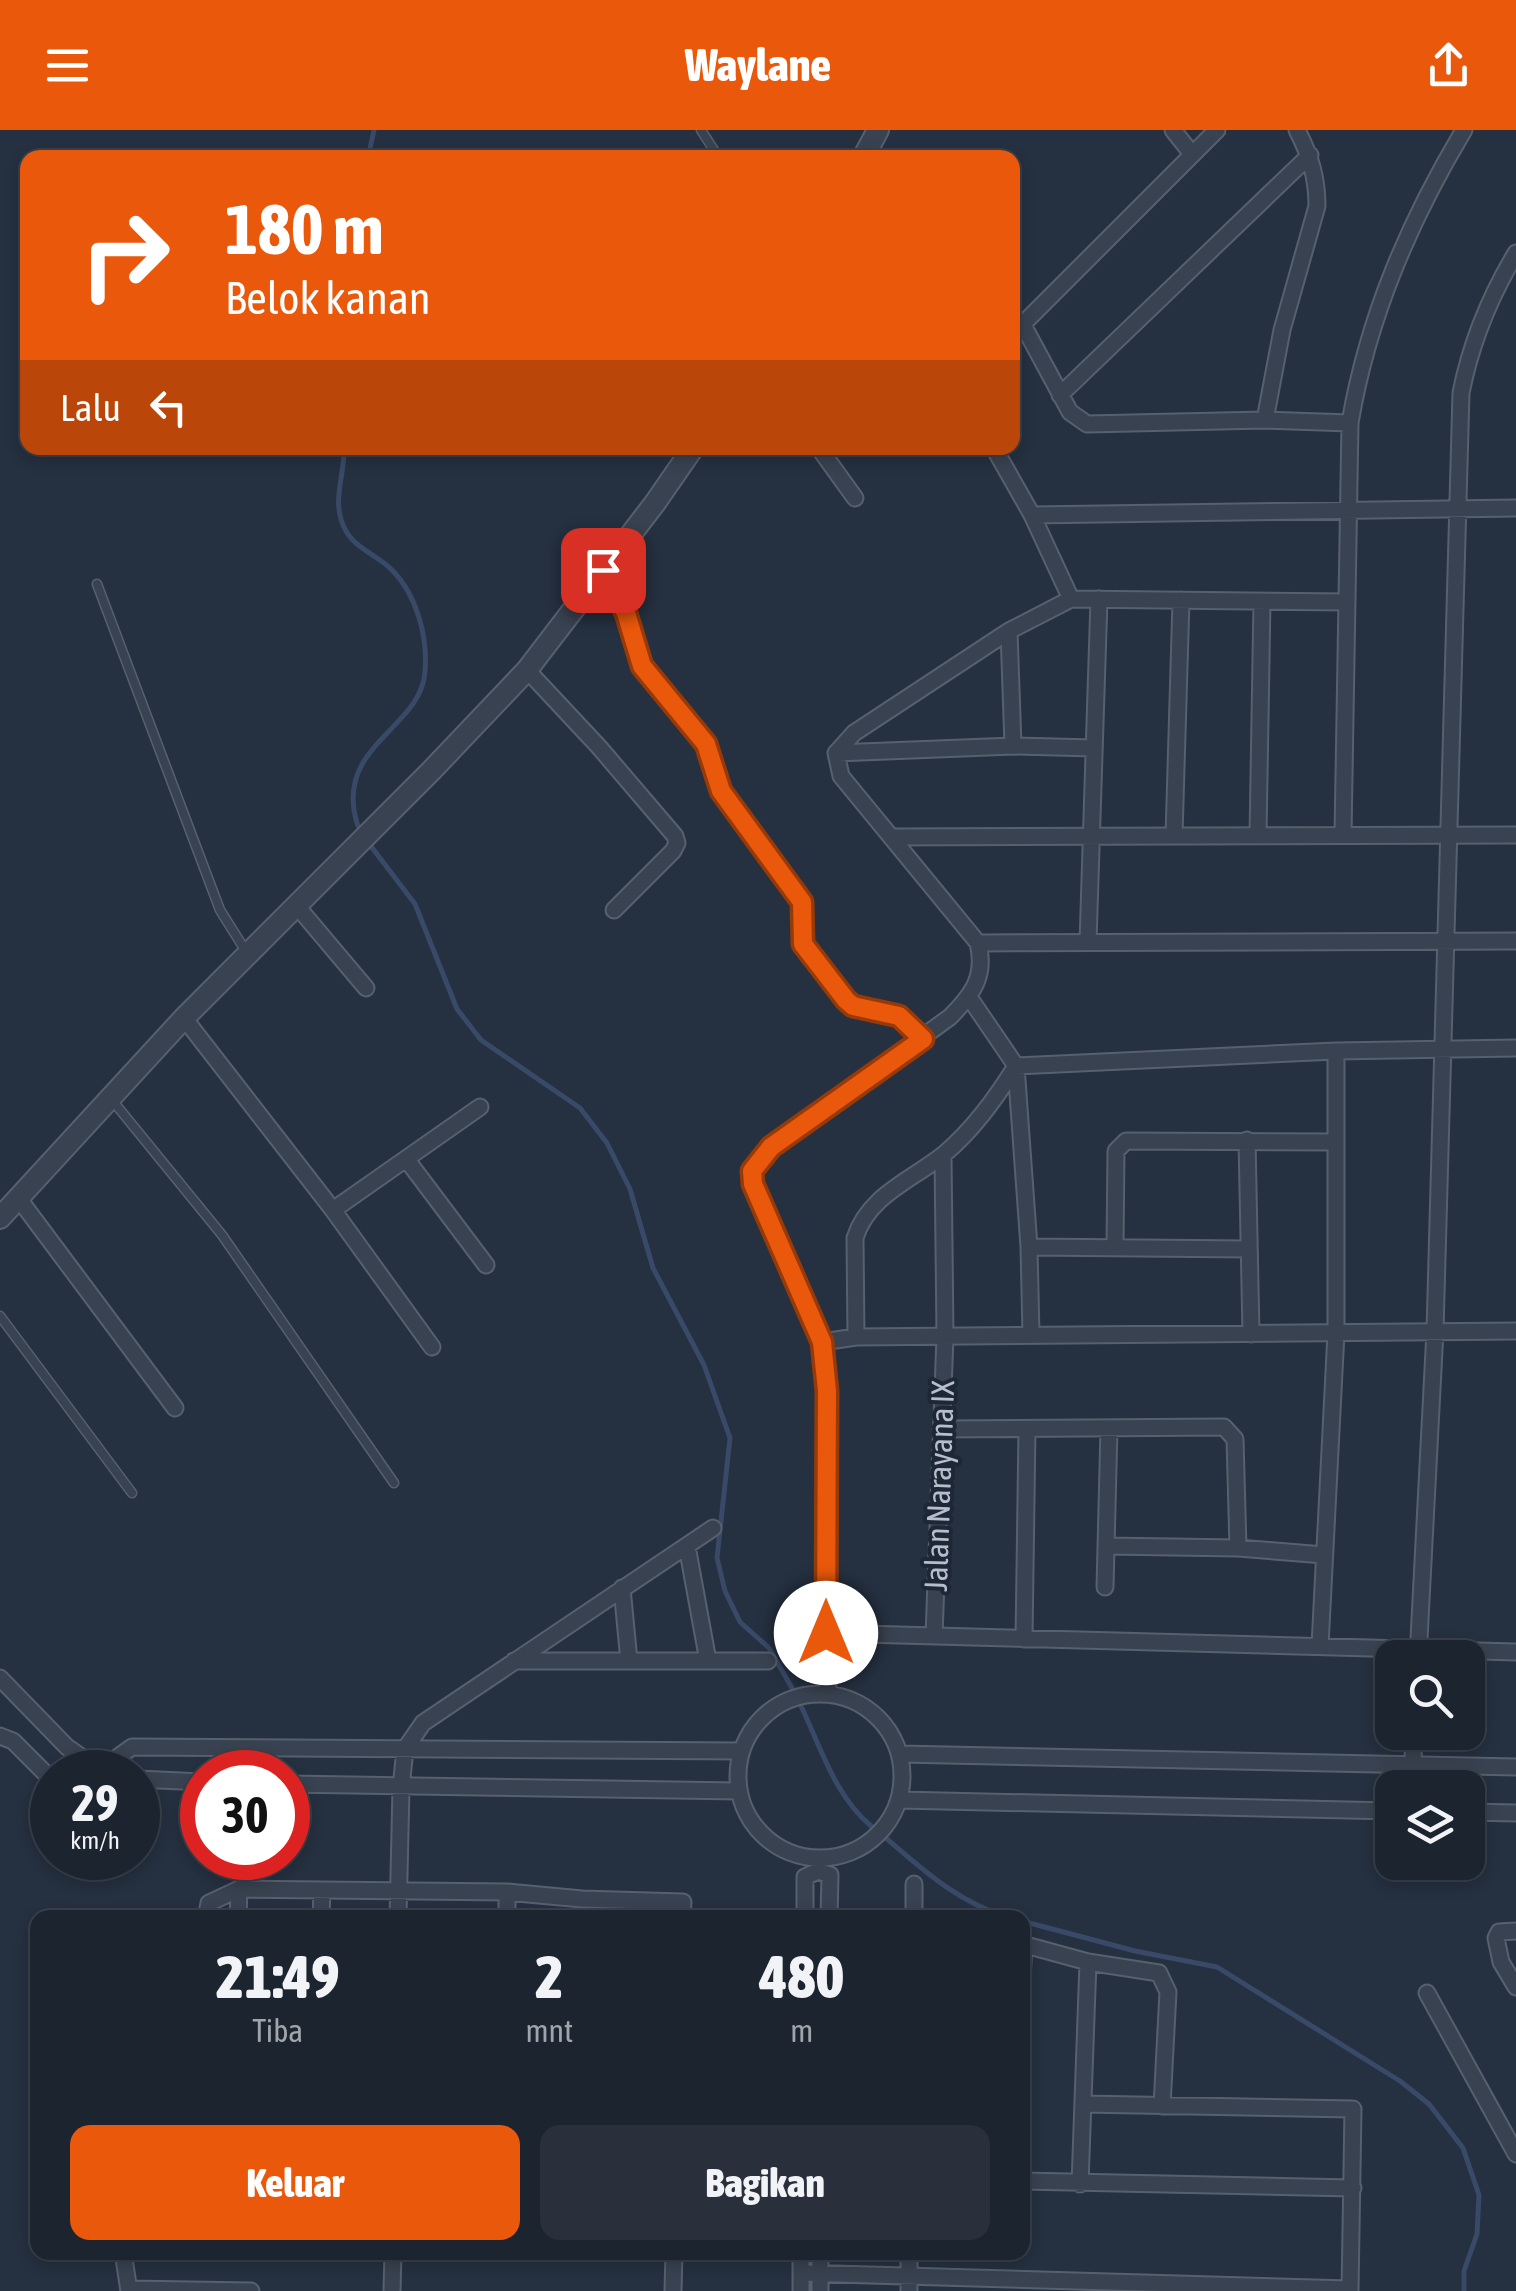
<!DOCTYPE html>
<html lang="id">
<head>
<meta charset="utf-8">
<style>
	body { margin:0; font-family:"Asap Condensed",sans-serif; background:#29303c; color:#f1f3f6; height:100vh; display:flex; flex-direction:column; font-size:38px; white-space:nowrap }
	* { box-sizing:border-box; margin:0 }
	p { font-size:32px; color:#a0a4ab }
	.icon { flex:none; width:55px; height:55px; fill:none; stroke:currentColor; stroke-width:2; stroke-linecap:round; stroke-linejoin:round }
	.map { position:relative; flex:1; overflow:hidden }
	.panel { position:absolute; left:30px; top:1780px; width:1000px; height:350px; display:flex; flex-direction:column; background:#1c2430; border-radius:20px; box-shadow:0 5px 15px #0003,0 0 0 2px #3a414c }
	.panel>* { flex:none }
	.guide { position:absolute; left:20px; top:20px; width:1000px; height:305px; border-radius:20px; box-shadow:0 5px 15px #0003,0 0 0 2px #3a414c; background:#ea580c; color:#fff; overflow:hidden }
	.buttons { position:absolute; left:1375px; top:1510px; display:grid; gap:20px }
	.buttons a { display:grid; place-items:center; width:110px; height:110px; border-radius:20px; background:#1c2430; box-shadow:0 5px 15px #0003,0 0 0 2px #3a414c; font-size:50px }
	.speed { position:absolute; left:30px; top:1620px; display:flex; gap:20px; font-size:50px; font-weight:700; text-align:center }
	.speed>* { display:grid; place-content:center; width:130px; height:130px; border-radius:50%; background:#1c2430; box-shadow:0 5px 15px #0003,0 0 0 2px #3a414c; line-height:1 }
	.speed small { font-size:25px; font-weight:400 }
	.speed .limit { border:15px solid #d22; background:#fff; color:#111 }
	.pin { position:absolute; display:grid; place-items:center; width:85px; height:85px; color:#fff; margin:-42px; border-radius:20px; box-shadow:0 5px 15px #0006 }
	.me { position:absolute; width:110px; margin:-55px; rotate:0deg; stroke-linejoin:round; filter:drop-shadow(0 0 8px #0008) }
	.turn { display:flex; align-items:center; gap:35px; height:210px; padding:0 40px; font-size:45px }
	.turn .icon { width:130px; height:130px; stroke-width:2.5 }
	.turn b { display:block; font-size:70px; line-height:85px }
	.then { display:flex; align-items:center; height:95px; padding:0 40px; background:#0003; gap:20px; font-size:38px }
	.eta { display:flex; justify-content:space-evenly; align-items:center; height:170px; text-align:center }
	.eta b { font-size:60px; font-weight:800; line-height:70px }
	.action { display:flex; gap:20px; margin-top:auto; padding:20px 40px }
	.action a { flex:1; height:115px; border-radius:20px; background:#ea580c; color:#fff; font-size:40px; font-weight:800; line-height:115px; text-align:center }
	.action a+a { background:#29303c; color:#f1f3f6 }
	header { display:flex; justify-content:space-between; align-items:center; height:130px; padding:0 40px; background:#ea580c; color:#fff; font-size:45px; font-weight:800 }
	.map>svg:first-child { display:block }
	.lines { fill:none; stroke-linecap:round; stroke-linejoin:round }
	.stream { stroke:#394a68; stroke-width:5 }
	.service-casing { stroke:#57606e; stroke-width:11 }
	.minor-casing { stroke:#57606e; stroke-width:19 }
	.tertiary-casing { stroke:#57606e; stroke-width:24 }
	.service { stroke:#394250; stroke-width:8 }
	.minor { stroke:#394250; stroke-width:15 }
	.tertiary { stroke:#394250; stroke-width:20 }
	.route-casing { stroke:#983908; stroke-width:25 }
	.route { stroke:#ea580c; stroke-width:18 }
	.labels { text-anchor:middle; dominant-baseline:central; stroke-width:8; stroke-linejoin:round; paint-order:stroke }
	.street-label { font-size:32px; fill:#b6bdcb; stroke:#1e2735 }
</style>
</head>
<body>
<header><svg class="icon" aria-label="menu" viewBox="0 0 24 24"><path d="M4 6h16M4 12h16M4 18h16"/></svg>Waylane<svg class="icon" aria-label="share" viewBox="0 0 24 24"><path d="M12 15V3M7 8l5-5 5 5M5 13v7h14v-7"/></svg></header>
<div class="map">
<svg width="1516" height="2161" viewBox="0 0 1516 2161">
	<rect width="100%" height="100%" fill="#253040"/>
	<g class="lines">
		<!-- stream -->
		<path class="stream" d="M368,28l6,-28
			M344,318c1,28 -14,55 2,83 10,18 33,25 46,39 25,25 36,68 33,101 -3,55 -81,71 -71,139 2,9 2,14 7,22
			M367,711l48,63 42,105 24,31 99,68 27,35 23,46 23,79 51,97 26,73 -13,120 8,33 15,31 29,26 23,40
			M801,1576c21,44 33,88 70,120
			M887,1709c38,33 74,65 123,79
			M1022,1791l113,30 82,16 183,114 29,23 34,44 16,47 -2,39 -13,37v20"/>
		<!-- service casing -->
		<g class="service-casing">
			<path id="service" d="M701,0l18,28
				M605,443l20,40 17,53 64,78 15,47 81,111 1,41 43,57 7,6 46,10 24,23
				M97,454l123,326 27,43
				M112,970l110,135 172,248
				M0,1186l132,177"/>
		</g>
		<!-- minor casing -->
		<g class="minor-casing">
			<path id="minor" d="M1173,0l19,24
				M1023,195l47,87 17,12 178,-4 85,3
				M1012,205l205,-205
				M1060,265l250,-240
				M1265,290l17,-90 35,-124c0,-29 -7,-51 -20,-76
				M819,318l36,50
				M994,318l38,67 39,84
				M1032,385l484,-7
				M1009,501l4,115
				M527,540l72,77 76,89 2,7 -4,8 -59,59
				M836,623l177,-7 81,2
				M1343,705l7,-412c18,-106 59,-201 114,-293
				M1174,706l7,-236
				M1258,706l4,-235
				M893,707l623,-2
				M296,775l70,83
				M1088,812l11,-343
				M978,813l538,-2
				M969,867l47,69 13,181 2,88
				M184,888l149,192 99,137
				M1016,936l320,-15 180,-3
				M1247,1010l4,194
				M407,1030l79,105
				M19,1069l156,209
				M333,1080l147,-103
				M1029,1117l220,2
				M1115,1118l1,-97 10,-10 210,1
				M856,1207l-1,-99c13,-42 55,-57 88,-83 30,-25 52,-56 73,-89
				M822,1212l34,-5 660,-6
				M941,1299l283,-2 11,12 3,109
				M687,1416l21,115
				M1106,1416l132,2 86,7
				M1105,1457l4,-159
				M622,1458l7,73
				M826,1503l690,19
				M934,1506l11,-300 -2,-181
				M1024,1509l3,-210
				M1320,1516l16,-313v-282
				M1418,1528l17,-327 26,-938c10,-51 28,-95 55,-140
				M514,1531h254
				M0,1548l67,69 29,20
				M738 1646a82 82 0 1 1 164 0a82 82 0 1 1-164 0Z
				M828,1564l-1,-303 -5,-49 -69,-158 -1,-13 19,-24 179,-130c23,-23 36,-41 28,-74l-137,-167 -5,-23 18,-20 155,-102 62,-32 276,3
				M0,1606l13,5 39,39
				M900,1624l616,13
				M119,1642l-1,-15 14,-10 610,4
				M138,1649l64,3
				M288,1654l451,7
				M1412,1658l2,-56
				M899,1670l493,11
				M1468,1682l48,1
				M914,1754v34
				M206,1788l3,-15 30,-14 268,3 75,7 101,3 -1,16
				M238,1788l1,-29
				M321,1788l1,-28
				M398,1788l3,-130 4,-39 18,-26 290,-195
				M507,1788v-26
				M805,1788v-41l13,-6 12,4 -1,43
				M1516,1801l-17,1 -3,6 5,24 15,25
				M1022,1814l66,18 71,11 9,19 -6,114
				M1022,1850l2,-36
				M1427,1863l89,161
				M1083,1974l270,5 -3,182
				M1022,2051l331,7
				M1080,2054l8,-222
				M123,2122l6,39
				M801,2143l549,16
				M129,2159l122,2
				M392,2161l1,-39
				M673,2161l1,-39
				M801,2161v-39
				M820,2161v-39
				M909,2161v-39"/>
		</g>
		<!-- tertiary casing -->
		<g class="tertiary-casing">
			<path id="tertiary" d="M863,28l15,-28
				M0,1088l184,-200 248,-248 95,-100 128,-167 38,-55"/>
		</g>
		<!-- service -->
		<use href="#service" class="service"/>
		<!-- minor -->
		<use href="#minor" class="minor"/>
		<!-- tertiary -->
		<use href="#tertiary" class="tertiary"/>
	</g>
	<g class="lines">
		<!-- route casing -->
		<g class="route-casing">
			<path id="route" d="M603,440l23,43 16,53 64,78 15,47 81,111 1,42 43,56 7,6 46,10 24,23 -152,108 -19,24 1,13 69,158 5,49 -1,242"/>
		</g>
		<!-- route -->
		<use href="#route" class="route"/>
	</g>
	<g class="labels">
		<!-- street labels -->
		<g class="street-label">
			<text transform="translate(939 1356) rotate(-88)">Jalan Narayana IX</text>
		</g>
	</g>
</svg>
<div class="buttons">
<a><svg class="icon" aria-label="search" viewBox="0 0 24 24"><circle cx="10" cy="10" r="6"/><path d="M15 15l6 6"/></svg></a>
<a><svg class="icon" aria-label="layers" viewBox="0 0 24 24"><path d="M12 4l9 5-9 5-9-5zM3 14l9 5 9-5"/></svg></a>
</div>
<div class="speed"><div>29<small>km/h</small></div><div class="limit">30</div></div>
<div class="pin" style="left:603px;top:440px;background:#d93025"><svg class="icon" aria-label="arrive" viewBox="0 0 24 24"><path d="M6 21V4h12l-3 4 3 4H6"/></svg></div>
<svg class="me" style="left:826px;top:1503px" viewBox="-20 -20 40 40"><circle r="19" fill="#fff"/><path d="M0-13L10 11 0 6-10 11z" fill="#ea580c"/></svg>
<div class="guide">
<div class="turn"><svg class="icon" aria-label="right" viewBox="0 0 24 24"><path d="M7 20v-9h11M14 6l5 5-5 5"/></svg><div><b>180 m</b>Belok kanan</div></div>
<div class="then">Lalu<svg class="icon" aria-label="left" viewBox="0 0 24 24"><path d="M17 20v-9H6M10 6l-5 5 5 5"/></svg></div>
</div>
<section class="panel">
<div class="eta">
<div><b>21:49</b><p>Tiba</p></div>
<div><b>2</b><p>mnt</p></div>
<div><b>480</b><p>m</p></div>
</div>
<div class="action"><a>Keluar</a><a>Bagikan</a></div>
</section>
</div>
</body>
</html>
